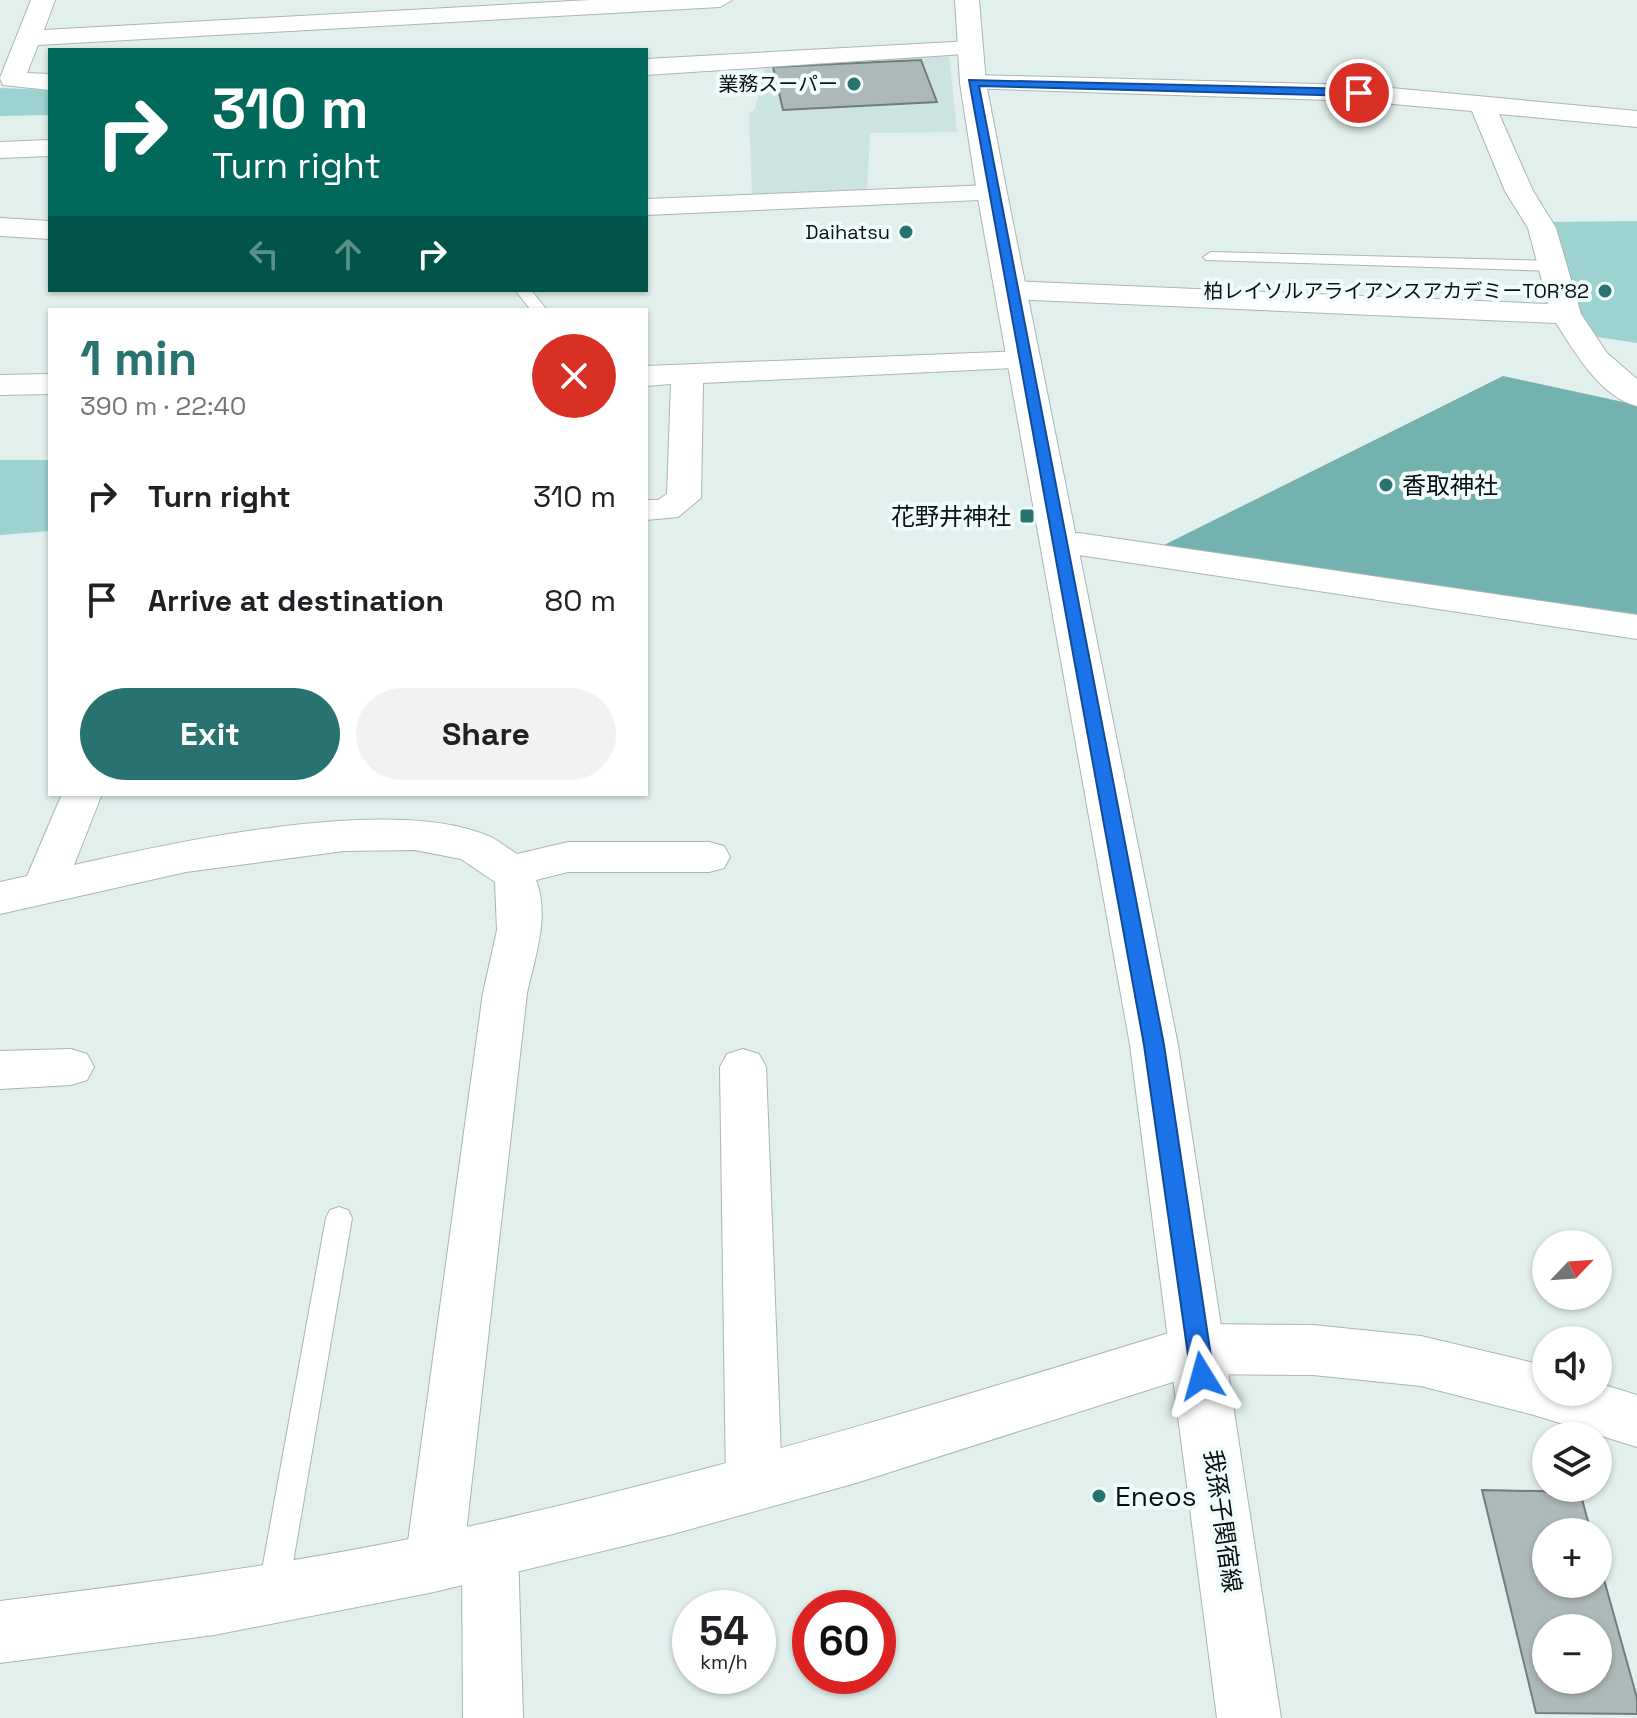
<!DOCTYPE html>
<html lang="en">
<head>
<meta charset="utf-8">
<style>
	body { margin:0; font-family:"Space Grotesk","Noto Sans JP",sans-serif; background:#f2f2f2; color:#202124; height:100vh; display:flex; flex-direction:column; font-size:30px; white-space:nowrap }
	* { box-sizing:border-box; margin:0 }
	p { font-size:26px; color:#757577 }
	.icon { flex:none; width:44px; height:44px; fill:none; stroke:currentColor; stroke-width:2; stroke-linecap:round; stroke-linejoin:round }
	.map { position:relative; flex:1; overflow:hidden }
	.details { position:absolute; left:48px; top:308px; width:600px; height:488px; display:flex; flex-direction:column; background:#fff; border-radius:0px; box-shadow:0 2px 6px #0004 }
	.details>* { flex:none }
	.hud { position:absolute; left:48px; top:48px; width:600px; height:244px; border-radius:0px; box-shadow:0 2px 6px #0004; background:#00695c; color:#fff; overflow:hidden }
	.needle { width:52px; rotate:65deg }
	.tools { position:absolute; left:1532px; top:1230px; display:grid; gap:16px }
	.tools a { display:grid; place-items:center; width:80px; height:80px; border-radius:50%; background:#fff; box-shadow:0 2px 6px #0004; font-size:40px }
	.speed { position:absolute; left:672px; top:1590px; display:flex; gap:16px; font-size:40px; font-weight:700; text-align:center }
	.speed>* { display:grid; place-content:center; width:104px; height:104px; border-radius:50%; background:#fff; box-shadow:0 2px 6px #0004; line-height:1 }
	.speed small { font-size:20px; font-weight:400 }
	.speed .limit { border:12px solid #d22; background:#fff; color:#111 }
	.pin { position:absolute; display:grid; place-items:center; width:68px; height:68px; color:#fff; margin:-34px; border:4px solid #fff; border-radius:50%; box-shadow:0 2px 8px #0007 }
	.me { position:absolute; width:88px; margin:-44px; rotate:352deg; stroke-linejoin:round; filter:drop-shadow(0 0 6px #0008) }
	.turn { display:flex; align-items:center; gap:28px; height:168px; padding:0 32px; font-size:36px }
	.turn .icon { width:104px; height:104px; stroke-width:2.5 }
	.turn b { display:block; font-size:56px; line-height:68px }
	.lanes { display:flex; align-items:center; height:76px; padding:0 32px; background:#0003; justify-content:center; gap:40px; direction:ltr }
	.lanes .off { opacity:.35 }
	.round { display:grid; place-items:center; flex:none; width:84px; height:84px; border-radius:42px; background:#f2f2f2 }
	.overview { display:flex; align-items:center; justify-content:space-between; height:136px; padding:0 32px }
	h1 { font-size:48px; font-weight:800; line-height:60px; color:#28726f }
	.primary-button { display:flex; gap:16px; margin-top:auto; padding:16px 32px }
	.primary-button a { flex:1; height:92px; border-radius:48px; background:#28726f; color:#fff; font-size:32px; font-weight:800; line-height:92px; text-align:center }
	.primary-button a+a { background:#f2f2f2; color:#202124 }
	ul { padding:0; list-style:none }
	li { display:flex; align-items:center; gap:24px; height:104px; padding:0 32px }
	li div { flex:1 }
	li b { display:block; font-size:30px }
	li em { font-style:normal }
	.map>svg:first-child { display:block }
	.built { fill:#cde3e1 }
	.green { fill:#9cd2cf }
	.forest { fill:#73b2af }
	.building { fill:#adb9b8; stroke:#727e7d; stroke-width:2; fill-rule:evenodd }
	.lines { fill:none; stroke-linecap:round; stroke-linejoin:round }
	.service-casing { stroke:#aab6b5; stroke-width:2 }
	.minor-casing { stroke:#aab6b5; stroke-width:2 }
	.tertiary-casing { stroke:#aab6b5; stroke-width:2 }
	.primary-casing { stroke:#aab6b5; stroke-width:2 }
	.service { fill:#fff; fill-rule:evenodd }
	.minor { fill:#fff; fill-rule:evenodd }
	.tertiary { fill:#fff; fill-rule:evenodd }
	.primary { fill:#fff; fill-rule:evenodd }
	.route { fill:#1a73e8; stroke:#114b97; stroke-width:2 }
	.poi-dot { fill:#28726f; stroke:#effcfb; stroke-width:3 }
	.labels { text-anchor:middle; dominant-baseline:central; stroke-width:8; stroke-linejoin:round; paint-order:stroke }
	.far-poi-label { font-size:20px; fill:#0a0f0f; stroke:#effcfb; text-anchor:end }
	.poi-label { font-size:24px; fill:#0a0f0f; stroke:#effcfb; text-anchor:start }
	.street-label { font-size:24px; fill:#0a0f0f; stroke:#effcfb }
	.near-poi-label { font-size:28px; fill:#0a0f0f; stroke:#effcfb; text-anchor:start }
</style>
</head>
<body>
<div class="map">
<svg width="1637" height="1718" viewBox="0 0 1637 1718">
	<rect width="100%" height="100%" fill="#e1efed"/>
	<!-- built -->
	<path class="built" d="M949,53l8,79 -87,1 -3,59 -115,6 -3,-84 6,-5 11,-46z"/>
	<!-- green -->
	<path class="green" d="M0,88l50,2v25l-50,1z
		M1637,221v122l-46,-7 -14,-22 -27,-92z
		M0,460h50v71l-50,4z"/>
	<!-- forest -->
	<path class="forest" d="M1503,376l134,29v209l-479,-66z"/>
	<!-- building -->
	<path class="building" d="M921,60l16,42 -154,8 -10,-43z
		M1482,1490l98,2 11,40h-45v52h52v-26l39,140v16l-101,-1zM1546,1628h52v52h-52z"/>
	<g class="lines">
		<!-- service casing -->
		<g class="service-casing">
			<path id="service" d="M1211,252l344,9 8,5 -8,5 -349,-11 -3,-3z
				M515,290h16l16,20h-16z
				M339,1207l9,3 4,8 -64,374 -4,11 -11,4 -11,-4 -4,-11 68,-374 4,-8z"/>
		</g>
		<!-- minor casing -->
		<g class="minor-casing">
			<path id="minor" d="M31,0h24l-11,30 546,-30h142l-12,7 -682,38 -11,28 23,1v16l-47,-5 -3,-7z
				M971,41l12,7 -3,5 -334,22v-16z
				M973,75l386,10 278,26v16l-138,-13 34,77 23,37 25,86 26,39 30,26v27c-37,-9 -62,-54 -81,-83l-544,-24 -11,-3 -4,-6 4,-6 11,-3 536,23 -20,-76 -23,-37 -33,-80 -113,-10 -395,-13 -4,-5 4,-5z
				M50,140v16l-50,2v-16z
				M992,185l10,2 4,6 -4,6 -356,16v-16z
				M0,218l50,3v18l-50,-3z
				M1025,351l11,2 5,7 -5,7 -333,16 -2,115 -23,19 -32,3v-20h12l9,-6 4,-110 -25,2v-20z
				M50,374v20l-50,1v-20z
				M1079,533l558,82v24l-558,-84 -31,-2 -6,-8 6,-8z
				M62,794h40l-28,71c102,-23 315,-70 412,-30 11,4 21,13 31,19l51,-12h141l15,4 6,11 -6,11 -15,4h-141l-32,8c14,37 -1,76 -9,113l-62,549 5,-12 20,-8 20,8 8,20 5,168h-60l-1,-153 -8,18 -20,8 -20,-8 -9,-20 78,-570 14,-63 -2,-48 -34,-23 -46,-9 -71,1 -158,21 -186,42v-32l27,-6z
				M71,1049l16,5 7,13 -7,13 -16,5 -71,4v-38z
				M743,1049l16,5 7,13 16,416 -8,19 -20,7 -20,-7 -8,-19 -6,-416 7,-13z"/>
		</g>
		<!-- tertiary casing -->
		<g class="tertiary-casing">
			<path id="tertiary" d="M1198,1324l115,1 108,11 113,27 12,4v25h52v-9l39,12v52l-103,-32 -113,-29 -108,-11 -115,-1 -342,109 -183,51 -239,58 -220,43 -214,28v-62c146,-18 290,-37 434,-67 259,-55 511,-132 764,-210z"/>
		</g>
		<!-- primary casing -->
		<g class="primary-casing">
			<path id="primary" d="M955,0h24l7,83 21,110 171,852 103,673h-64l-87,-673 -153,-852 -17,-110z"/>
		</g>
		<!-- service -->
		<use href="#service" class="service"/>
		<!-- minor -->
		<use href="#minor" class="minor"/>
		<!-- tertiary -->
		<use href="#tertiary" class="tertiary"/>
		<!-- primary -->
		<use href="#primary" class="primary"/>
	</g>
	<!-- route -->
	<path class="route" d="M969,80l390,9 6,4 -6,3 -380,-10 185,959 50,331 -3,7 -9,3 -8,-3 -3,-7 -47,-331z"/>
	<!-- markers -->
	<g class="poi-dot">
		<circle cx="854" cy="84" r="8"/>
		<circle cx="906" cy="232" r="8"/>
		<circle cx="1605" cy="291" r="8"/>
		<circle cx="1386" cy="485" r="8"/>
		<rect x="1019" y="508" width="16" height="16" rx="4"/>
		<circle cx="1099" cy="1496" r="8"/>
	</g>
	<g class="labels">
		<!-- far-poi labels -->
		<g class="far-poi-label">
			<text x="838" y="84">業務スーパー</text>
			<text x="890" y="232">Daihatsu</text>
			<text x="1589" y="291">柏レイソルアライアンスアカデミーTOR'82</text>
		</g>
		<!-- poi labels -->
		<g class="poi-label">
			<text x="1402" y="485">香取神社</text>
			<text x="1011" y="516" text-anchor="end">花野井神社</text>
		</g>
		<!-- street labels -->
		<g class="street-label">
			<text transform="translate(1223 1521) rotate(82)">我孫子関宿線</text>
		</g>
		<!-- near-poi labels -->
		<g class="near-poi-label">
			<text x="1115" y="1496">Eneos</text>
		</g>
	</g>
</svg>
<div class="tools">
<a><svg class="needle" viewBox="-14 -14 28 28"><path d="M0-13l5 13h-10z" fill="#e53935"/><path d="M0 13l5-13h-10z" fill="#757577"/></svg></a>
<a><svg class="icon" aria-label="sound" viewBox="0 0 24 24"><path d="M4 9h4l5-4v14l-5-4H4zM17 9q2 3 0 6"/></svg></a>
<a><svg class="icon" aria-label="layers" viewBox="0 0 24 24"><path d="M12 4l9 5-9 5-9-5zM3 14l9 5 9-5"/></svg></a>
<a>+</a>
<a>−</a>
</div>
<div class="speed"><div>54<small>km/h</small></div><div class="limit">60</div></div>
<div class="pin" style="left:1359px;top:93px;background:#d93025"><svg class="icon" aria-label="arrive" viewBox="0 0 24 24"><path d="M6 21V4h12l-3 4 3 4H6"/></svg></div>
<svg class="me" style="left:1202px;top:1376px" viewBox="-20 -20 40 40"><path d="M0-17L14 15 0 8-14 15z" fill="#1a73e8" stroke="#fff" stroke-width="4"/></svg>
<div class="hud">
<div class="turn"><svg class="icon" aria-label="right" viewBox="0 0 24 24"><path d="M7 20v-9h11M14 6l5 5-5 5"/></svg><div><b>310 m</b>Turn right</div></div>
<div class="lanes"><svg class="icon off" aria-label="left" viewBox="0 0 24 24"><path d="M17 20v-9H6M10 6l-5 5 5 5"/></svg><svg class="icon off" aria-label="ahead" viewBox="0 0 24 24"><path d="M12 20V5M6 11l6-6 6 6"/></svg><svg class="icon" aria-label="right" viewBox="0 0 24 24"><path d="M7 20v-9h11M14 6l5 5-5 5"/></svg></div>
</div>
<section class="details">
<div class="overview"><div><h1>1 min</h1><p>390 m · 22:40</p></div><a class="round" style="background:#d93025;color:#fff"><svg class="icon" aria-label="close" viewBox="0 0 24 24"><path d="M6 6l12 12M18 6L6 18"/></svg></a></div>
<ul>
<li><svg class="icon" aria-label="right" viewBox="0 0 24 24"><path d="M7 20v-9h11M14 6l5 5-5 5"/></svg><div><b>Turn right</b></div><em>310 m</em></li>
<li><svg class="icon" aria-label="arrive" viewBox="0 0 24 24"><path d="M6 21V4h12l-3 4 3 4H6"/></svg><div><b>Arrive at destination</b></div><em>80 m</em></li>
</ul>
<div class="primary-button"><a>Exit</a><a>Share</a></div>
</section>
</div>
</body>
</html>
